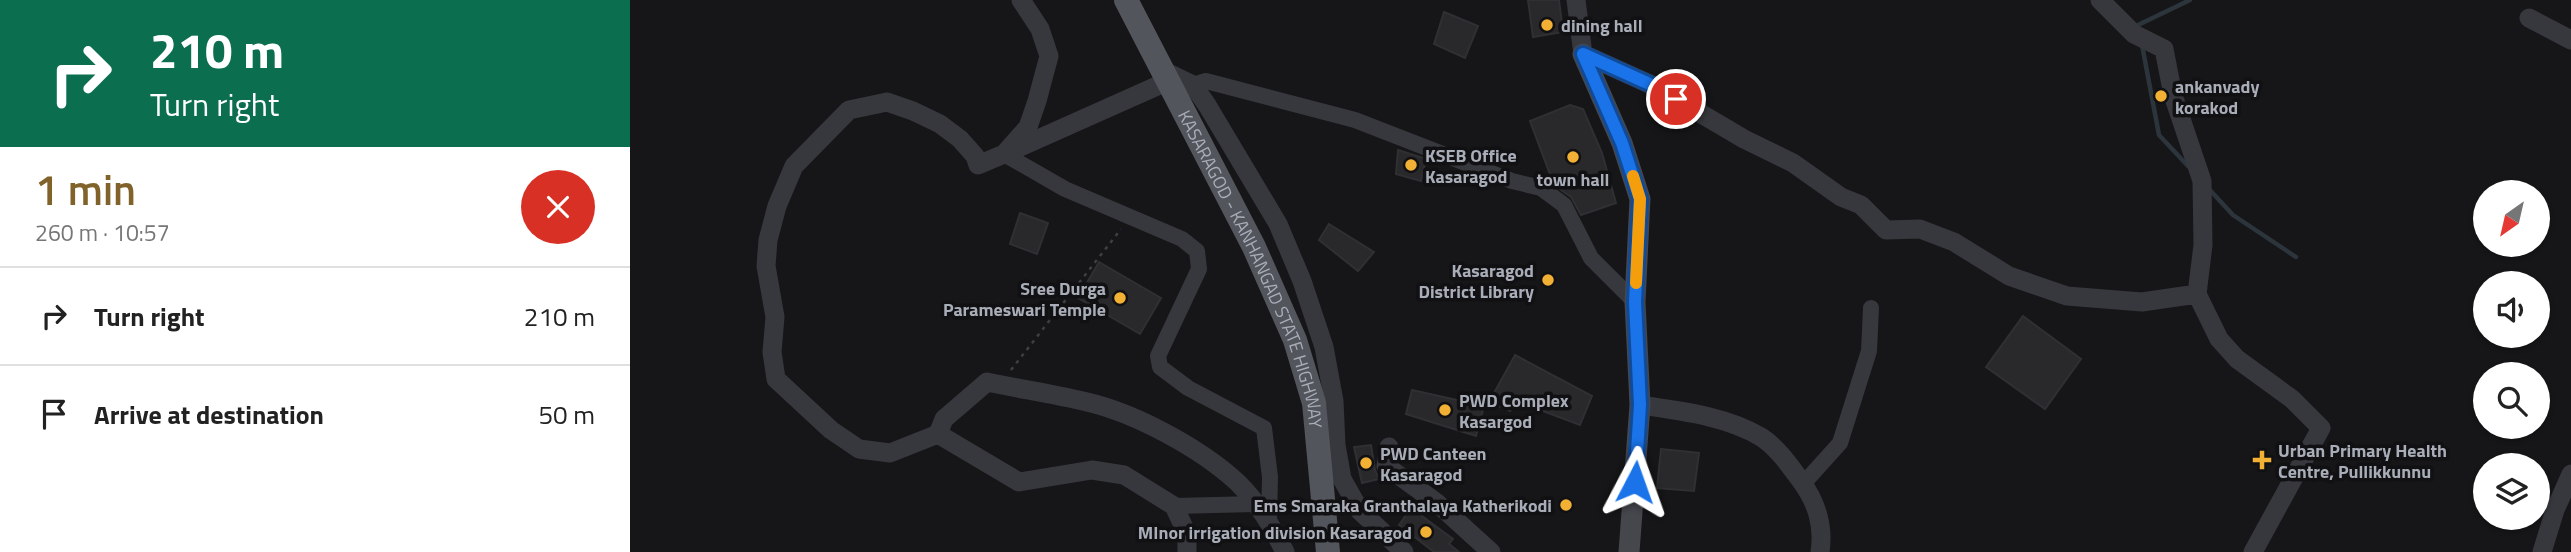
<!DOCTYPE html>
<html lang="en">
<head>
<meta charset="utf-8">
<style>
	body { margin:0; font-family:"Titillium Web",sans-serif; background:#f2f2f2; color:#222; height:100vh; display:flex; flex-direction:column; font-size:26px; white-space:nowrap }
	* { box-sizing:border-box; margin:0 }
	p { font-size:23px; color:#767676 }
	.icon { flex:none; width:38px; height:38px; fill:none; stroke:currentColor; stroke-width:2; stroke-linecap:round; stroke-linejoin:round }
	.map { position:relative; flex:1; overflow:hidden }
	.details { display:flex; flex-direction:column; background:#fff; width:630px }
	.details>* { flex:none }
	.top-card { background:#0b6e4f; color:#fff; overflow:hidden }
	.needle { width:46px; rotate:214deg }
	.buttons { position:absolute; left:1843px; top:180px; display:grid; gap:14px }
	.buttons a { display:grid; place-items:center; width:77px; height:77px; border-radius:50%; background:#fff; box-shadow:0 2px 5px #0004; font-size:35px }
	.pin { position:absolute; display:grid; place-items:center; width:60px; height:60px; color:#fff; margin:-30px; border:4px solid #fff; border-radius:50%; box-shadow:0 2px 7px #0007 }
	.me { position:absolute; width:77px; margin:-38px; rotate:4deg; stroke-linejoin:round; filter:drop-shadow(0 0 5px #0008) }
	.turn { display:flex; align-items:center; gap:24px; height:147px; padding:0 35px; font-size:32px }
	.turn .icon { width:91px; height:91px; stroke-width:2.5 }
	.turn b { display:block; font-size:49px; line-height:60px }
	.round { display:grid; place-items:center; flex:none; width:74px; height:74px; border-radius:37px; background:#f2f2f2 }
	.summary { display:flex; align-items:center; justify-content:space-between; height:119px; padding:0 35px }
	h1 { font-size:42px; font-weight:600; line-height:52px; color:#80622a }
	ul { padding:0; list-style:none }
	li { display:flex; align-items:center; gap:21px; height:98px; padding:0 35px; border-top:2px solid #e0e0e0 }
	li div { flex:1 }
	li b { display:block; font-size:26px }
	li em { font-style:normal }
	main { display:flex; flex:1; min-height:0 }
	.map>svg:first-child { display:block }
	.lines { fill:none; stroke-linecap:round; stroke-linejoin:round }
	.stream { stroke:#2c353c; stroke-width:4.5 }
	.building { fill:#29292c; stroke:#303034; stroke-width:2 }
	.path { stroke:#3d3f44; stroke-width:2.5; stroke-dasharray:3.5 5; stroke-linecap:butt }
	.minor { stroke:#37383d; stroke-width:16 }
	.tertiary { stroke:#37383d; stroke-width:19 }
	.secondary { stroke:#45474d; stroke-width:21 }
	.primary { stroke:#53555c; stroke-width:24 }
	.route-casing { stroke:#114b97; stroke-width:18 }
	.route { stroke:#1a73e8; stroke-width:12 }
	.slow { stroke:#f59e0b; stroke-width:12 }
	.poi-dot { fill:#f2b134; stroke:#111113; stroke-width:2.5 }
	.labels { text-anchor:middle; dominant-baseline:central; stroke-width:7; stroke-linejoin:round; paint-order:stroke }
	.poi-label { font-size:18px; font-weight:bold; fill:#a8adb8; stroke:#111113; text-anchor:start }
	.street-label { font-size:18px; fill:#a8adb8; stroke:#111113 }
</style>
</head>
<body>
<main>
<section class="details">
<div class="top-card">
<div class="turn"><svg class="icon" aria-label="right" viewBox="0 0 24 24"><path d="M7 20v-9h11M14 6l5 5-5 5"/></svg><div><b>210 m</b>Turn right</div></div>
</div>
<div class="summary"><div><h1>1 min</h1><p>260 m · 10:57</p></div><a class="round" style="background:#d93025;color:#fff"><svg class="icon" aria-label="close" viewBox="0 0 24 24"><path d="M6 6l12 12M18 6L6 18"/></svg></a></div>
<ul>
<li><svg class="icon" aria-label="right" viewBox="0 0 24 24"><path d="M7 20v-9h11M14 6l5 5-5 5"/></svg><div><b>Turn right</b></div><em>210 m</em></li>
<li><svg class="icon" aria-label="arrive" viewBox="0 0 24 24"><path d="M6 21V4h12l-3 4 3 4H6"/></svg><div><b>Arrive at destination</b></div><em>50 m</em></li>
</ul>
</section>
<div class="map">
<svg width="1941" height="552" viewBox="0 0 1941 552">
	<rect width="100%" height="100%" fill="#161618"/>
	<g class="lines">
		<!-- stream -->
		<path class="stream" d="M1509,29l-1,-4 52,-25
			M1512,45l17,90 29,31
			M1578,188l25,27 63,42"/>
	</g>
	<!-- building -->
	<path class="building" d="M898,0h31l4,32 -30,5z
		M814,12l34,14 -13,32 -31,-14z
		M940,105l13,4 19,44 14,50 -35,12 -10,-18 -17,-12 -24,-64z
		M768,150l28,9 -5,22 -25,-7z
		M390,213l28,10 -11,31 -27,-10z
		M699,224l45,28 -16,19 -39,-31z
		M469,262l62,36 -21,36 -62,-36z
		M1393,316l58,43 -36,50 -59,-42z
		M885,355l77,41 -12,29 -64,-24 -6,10 -21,-9z
		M782,390l72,16 -8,30 -70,-22z
		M741,445l4,25 4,9 -17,4 -8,-36z
		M1031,449l38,4 -5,38 -37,-3z
		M781,508l42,31 -4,5 10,8h-25l-35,-27z"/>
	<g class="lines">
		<!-- path -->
		<path class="path" d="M381,370l110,-141"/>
		<!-- minor -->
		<path class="minor" d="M563,85l13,-4 149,39 157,61 29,7 23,17 27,53 44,44
			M374,154l61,35 117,50 15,12 2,18 -41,87 2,11 28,21 76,40 6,49 -1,42
			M1173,484l37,-41 29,-92 2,-43
			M544,506l82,-2"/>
		<!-- tertiary -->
		<path class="tertiary" d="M391,0l19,29 9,27 -12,45 -9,26 -24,27 -26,11 -3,-9 -15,-17 -20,-15 -27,-13 -26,-9 -38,8 -55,56 -17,40 -9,34 -2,26 9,51 -3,35 4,27 55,51 28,19 31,4 48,-19 81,48 73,-12 32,5 50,31 13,28v18
			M946,0l7,54 71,32 90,53 49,24 48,34 20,8 25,25 34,-1 34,13 55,34 58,20 75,6 55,-8
			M1470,0l34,34 30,15 9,46 29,86 1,64 -6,49 22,45 18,20 55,40 29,29 -68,124
			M1899,18l42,22
			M530,69l33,16 14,20 71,119 24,57 22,66 10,54 2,44 6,34 18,32 44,41
			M381,151l155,-69
			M1010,405c40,6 86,11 121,32 16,10 29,29 40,44 16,22 23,44 19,71
			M308,434l6,-15 43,-37c33,7 67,12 100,20 48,11 113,46 150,80 21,20 35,45 48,70
			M759,447l-3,19 51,37 54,49
			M1912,552l13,-42 16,-36"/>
		<!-- secondary -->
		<path class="secondary" d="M953,54l39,89 18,56 -5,103 5,103 -11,147"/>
		<!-- primary -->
		<path class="primary" id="s1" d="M496,0l128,247 41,93 19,63 14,149"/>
	</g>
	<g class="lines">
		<!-- route casing -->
		<g class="route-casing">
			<path id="route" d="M1005,482l5,-77 -5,-103 5,-103 -18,-56 -39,-89 71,32 22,13"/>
		</g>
		<!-- route -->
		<use href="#route" class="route"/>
		<!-- slow -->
		<path class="slow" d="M1003,176l7,23 -4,84"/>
	</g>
	<!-- markers -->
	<g class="poi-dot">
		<circle cx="917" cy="25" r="7"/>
		<circle cx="1531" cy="96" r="7"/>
		<circle cx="943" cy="157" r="7"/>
		<circle cx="781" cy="165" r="7"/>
		<circle cx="918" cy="280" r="7"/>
		<circle cx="490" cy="298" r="7"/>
		<circle cx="815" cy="410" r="7"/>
		<path d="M1628.5 449.5h7v7h7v7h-7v7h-7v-7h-7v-7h7z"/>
		<circle cx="736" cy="463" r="7"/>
		<circle cx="936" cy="505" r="7"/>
		<circle cx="796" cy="532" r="7"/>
	</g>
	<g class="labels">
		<!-- poi labels -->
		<g class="poi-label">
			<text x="931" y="25">dining hall</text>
			<text x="1545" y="86">ankanvady<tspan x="1545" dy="21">korakod</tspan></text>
			<text x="795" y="155">KSEB Office<tspan x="795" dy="21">Kasaragod</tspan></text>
			<text x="943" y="179" text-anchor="middle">town hall</text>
			<text x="904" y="270" text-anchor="end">Kasaragod<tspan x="904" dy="21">District Library</tspan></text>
			<text x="476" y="288" text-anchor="end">Sree Durga<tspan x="476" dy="21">Parameswari Temple</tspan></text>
			<text x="829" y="400">PWD Complex<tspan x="829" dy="21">Kasargod</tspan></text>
			<text x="1648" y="450">Urban Primary Health<tspan x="1648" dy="21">Centre, Pullikkunnu</tspan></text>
			<text x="750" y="453">PWD Canteen<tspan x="750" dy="21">Kasaragod</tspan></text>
			<text x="922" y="505" text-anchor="end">Ems Smaraka Granthalaya Katherikodi</text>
			<text x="782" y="532" text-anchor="end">MInor irrigation division Kasaragod</text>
		</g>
		<!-- street labels -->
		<g class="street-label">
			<text stroke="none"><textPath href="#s1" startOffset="298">KASARAGOD - KANHANGAD STATE HIGHWAY</textPath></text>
		</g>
	</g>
</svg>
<div class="buttons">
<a><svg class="needle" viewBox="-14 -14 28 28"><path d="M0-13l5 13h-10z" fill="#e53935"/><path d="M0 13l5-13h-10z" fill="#767676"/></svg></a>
<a><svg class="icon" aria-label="sound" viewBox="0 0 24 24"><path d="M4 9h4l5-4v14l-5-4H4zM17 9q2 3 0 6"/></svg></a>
<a><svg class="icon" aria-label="search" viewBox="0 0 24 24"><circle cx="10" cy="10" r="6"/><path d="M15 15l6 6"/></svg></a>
<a><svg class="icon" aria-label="layers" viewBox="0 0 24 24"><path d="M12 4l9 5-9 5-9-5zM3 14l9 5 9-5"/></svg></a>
</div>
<div class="pin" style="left:1046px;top:99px;background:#d93025"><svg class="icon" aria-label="arrive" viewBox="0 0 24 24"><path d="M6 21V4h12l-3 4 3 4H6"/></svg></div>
<svg class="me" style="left:1005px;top:482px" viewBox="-20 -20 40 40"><path d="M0-17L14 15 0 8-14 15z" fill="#1a73e8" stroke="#fff" stroke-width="4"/></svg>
</div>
</main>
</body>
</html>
